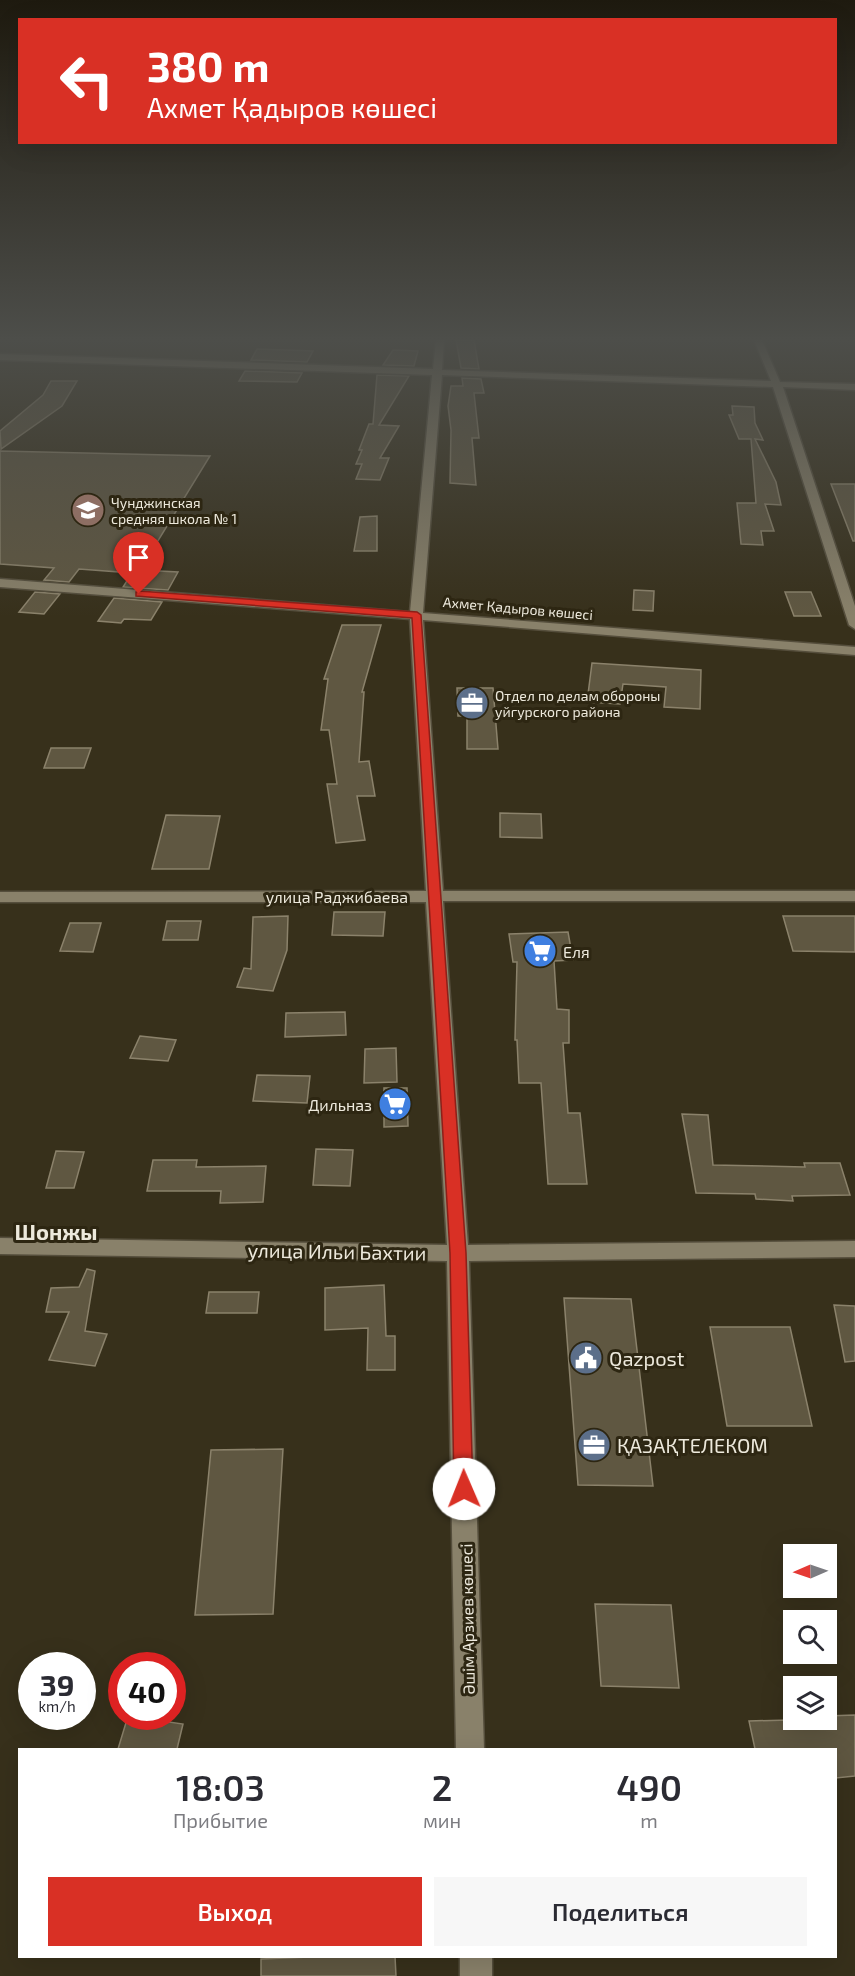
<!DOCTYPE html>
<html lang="ru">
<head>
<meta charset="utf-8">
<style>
	body { margin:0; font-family:"Exo 2",sans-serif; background:#f7f7f7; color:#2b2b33; height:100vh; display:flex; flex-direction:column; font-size:22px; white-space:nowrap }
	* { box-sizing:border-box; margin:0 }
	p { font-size:20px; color:#7c7c81 }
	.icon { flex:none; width:33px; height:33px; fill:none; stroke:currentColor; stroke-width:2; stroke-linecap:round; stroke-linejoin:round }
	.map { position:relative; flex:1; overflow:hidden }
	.details { position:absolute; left:18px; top:1748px; width:819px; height:210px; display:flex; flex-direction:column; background:#fff; border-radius:0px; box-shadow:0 6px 24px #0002 }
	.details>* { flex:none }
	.guide { position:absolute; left:18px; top:18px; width:819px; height:126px; border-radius:0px; box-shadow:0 6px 24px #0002; background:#d93025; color:#fff; overflow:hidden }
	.needle { width:39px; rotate:268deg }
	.buttons { position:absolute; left:783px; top:1544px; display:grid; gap:12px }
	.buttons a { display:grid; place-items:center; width:54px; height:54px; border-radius:0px; background:#fff; box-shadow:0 6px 24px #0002; font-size:30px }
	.speed { position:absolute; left:18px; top:1652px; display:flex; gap:12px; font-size:30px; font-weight:700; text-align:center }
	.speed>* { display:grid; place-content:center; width:78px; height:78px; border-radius:50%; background:#fff; box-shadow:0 6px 24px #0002; line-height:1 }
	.speed small { font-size:15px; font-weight:400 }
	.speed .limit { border:9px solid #d22; background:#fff; color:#111 }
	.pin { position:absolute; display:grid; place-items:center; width:51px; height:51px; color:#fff; margin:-62px -26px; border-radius:50% 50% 50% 0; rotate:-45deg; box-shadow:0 0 6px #0007 }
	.pin .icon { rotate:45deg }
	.me { position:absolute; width:66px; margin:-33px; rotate:359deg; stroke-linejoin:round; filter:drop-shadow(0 0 4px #0008) }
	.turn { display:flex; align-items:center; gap:21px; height:126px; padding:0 30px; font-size:27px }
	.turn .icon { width:78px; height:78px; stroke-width:2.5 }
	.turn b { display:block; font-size:42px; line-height:51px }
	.eta { display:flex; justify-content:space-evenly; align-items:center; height:102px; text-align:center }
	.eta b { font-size:36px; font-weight:600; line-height:42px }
	.button { display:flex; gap:12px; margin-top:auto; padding:12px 30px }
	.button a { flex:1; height:69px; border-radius:0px; background:#d93025; color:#fff; font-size:24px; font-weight:600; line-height:69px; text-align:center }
	.button a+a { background:#f7f7f7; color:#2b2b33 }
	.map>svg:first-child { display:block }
	.building { fill:#5f5741; stroke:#8b826b; stroke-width:1.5 }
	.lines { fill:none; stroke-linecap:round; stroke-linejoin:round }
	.minor-casing { stroke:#554e3c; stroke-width:3 }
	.minor { fill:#89816a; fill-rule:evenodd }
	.route { fill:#d93025; stroke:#8d1f18; stroke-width:1.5 }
	.labels { text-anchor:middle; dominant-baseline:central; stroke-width:6; stroke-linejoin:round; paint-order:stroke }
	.far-poi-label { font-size:14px; fill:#ede9dc; stroke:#2d2612; text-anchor:start }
	.far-street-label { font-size:14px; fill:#ede9dc; stroke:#2d2612 }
	.street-label { font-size:16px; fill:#ede9dc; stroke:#2d2612 }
	.poi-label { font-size:16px; fill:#ede9dc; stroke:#2d2612; text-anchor:start }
	.near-street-label { font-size:20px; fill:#ede9dc; stroke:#2d2612 }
	.near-poi-label { font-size:20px; fill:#ede9dc; stroke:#2d2612; text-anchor:start }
	.district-label { font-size:22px; font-weight:bold; fill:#ede9dc; stroke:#2d2612 }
</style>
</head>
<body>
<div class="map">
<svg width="855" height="1976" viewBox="0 0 855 1976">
	<rect width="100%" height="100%" fill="#37301b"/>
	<!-- building -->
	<path class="building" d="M456,340h18l5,29 -18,-1z
		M257,349l56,2 -6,11 -56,-2z
		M393,350l25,1 -4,15 -31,-1z
		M245,371l57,2 -5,9 -58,-1z
		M377,375l32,1 -30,49 20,1 -19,32h9l-9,22 -24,-1 6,-15h-6l6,-14h-3l10,-26h4z
		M462,378l19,1 3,14h-10l5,45h-7l4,47 -26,-2 1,-53 -3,-24 3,-20h12z
		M51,381h26l-15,25 -61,43 -1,-18 43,-36z
		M732,406l22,1 1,16 8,17 -8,-1 21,43 5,23 -16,-1 9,27h-13l2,14 -22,-1 -4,-41h19l-5,-64h-12l-10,-24h4z
		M0,451l210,5 -70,114 38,2 -10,18 -45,-3 9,-14 -53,-4 -10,13 -25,-2 10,-12 -54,-4z
		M831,484h24v57h-2z
		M377,516v35h-23l6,-34z
		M634,590l20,1 -1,20 -20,-1z
		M35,592l25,2 -16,20 -25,-2z
		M785,592h26l10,24h-27z
		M114,598l48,4 -11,18 -27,-1 -3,4 -23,-2z
		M342,625h39l-19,67h2l-5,70 10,-1 6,35h-18l8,44 -29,3 -9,-59h10l-8,-54h-8l7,-51h-4z
		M592,663l109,7 -1,39 -36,-2 2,-20 -43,-3 -3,20 -33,-2z
		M457,688h36l5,61h-31v-33h-9z
		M51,748h40l-7,20h-40z
		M500,813l41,1 1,24 -42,-1z
		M166,815l54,1 -11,53h-57z
		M334,912h51l-2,24 -51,-1z
		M288,916l-1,34 -14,41 -36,-4 7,-19 7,1 2,-52z
		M783,916h72v36l-62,-1z
		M167,921h34l-3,19h-35z
		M70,923h31l-8,29 -33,-1z
		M568,932l5,28 -19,1 3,48 12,1v33h-6l5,70h12l7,71h-39l-7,-101h-22l-2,-43h-2l2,-78h-4l-4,-28z
		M345,1012l1,23 -61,2 1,-24z
		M140,1036l36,4 -8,21 -38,-3z
		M396,1048l1,34 -33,1 1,-34z
		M257,1075l53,1 -3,27 -54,-2z
		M384,1088h23l1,38 -24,1z
		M682,1114l26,1 5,50 92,2 -1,-4h36l10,32 -58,1 1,5 -37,-2 -1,-5 -59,-1z
		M316,1149l37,1 -3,36 -37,-1z
		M56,1151l28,1 -10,36h-28z
		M153,1160h44l-1,7 70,-1 -3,36 -43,1 1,-12h-74z
		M87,1269l8,2 -10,60 22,3 -12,32 -46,-6 20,-48h-23l5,-24 28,-1z
		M384,1285l2,51h9v34h-28l1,-42 -43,2v-42z
		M209,1292h50l-2,21h-51z
		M564,1298l67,1 22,187 -75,-1z
		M834,1305l21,1v55l-10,1z
		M710,1327h80l22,99h-85z
		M283,1449l-10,165 -78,1 16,-165z
		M595,1604l76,1 8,83 -78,-2z
		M855,1715v61l-19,2v-29h-81l-6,-28 77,-2v-3z
		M128,1716l55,8 -6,25h-59z
		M334,1956h61l1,20h-135v-17z"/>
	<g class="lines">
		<!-- minor casing -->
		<g class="minor-casing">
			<path id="minor" d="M436,340h8l-2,30 329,11 -17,-41h8l18,42 75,2v6l-72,-3 72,219v23l-6,-4 -76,-238 -331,-12 -19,238 432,34v8l-432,-35 20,271h412v10h-412l25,344 387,-4v16l-386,4 15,488h-28l-9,-488 -447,-7v-16l447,7 -21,-343h-426v-10l426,-1 -16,-272 -410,-32v-8l410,33 22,-237 -432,-15v-6l433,15z
				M460,1956h32v20h-32z"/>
		</g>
		<!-- minor -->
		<use href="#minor" class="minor"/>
	</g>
	<!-- sky -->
	<linearGradient id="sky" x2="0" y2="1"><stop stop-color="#1e1a0f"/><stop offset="0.55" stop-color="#4d4e4a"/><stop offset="1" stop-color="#4d4e4a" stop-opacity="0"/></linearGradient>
	<rect width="855" height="617" fill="url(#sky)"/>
	<!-- route -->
	<path class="route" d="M139,591l278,21 4,3 45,638 7,236 -2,6 -7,3 -7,-3 -3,-6 -4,-236 -38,-635 -276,-22v-4z"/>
	<!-- icons -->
	<defs>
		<g id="school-disc" transform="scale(1.725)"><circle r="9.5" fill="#8d6e63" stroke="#2d2612"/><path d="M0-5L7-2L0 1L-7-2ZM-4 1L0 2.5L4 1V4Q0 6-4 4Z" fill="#fff"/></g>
		<g id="office-disc" transform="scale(1.725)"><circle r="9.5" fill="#5c6f8a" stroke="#2d2612"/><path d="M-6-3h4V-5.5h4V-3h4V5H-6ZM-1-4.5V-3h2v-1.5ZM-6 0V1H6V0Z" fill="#fff"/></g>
		<g id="supermarket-disc" transform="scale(1.725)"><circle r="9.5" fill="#3f7fe0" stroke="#2d2612"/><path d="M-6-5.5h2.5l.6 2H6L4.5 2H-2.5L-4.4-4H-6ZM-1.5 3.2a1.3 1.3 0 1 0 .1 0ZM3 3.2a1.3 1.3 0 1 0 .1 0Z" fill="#fff"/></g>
		<g id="civic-disc" transform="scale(1.725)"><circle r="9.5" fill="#5c6f8a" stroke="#2d2612"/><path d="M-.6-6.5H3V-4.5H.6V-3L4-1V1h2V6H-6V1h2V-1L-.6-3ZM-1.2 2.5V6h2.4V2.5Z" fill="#fff"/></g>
	</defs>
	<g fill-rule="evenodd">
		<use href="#school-disc" x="88" y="510"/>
		<use href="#office-disc" x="472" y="703"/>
		<use href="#supermarket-disc" x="540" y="951"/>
		<use href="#supermarket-disc" x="395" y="1104"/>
		<use href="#civic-disc" x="586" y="1358"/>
		<use href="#office-disc" x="594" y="1445"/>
	</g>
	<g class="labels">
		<!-- far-poi labels -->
		<g class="far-poi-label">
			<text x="111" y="502">Чунджинская<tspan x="111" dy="16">средняя школа № 1</tspan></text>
			<text x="495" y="695">Отдел по делам обороны<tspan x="495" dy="16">уйгурского района</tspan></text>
		</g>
		<!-- far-street labels -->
		<g class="far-street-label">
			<text transform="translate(518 608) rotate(5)">Ахмет Қадыров көшесі</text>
		</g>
		<!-- street labels -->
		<g class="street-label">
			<text x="337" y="896">улица Раджибаева</text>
			<text transform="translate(467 1619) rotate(-91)">Әшім Арзиев көшесі</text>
		</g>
		<!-- poi labels -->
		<g class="poi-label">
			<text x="563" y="951">Еля</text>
			<text x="372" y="1104" text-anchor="end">Дильназ</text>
		</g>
		<!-- near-street labels -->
		<g class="near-street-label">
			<text transform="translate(337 1251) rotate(1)">улица Ильи Бахтии</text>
		</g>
		<!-- near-poi labels -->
		<g class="near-poi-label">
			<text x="609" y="1358">Qazpost</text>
			<text x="617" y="1445">ҚАЗАҚТЕЛЕКОМ</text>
		</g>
		<!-- district labels -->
		<g class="district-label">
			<text x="56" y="1231">Шонжы</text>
		</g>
	</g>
</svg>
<div class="buttons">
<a><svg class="needle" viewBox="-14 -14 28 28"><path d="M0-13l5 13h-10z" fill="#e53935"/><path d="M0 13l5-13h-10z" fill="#7c7c81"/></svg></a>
<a><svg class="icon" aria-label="search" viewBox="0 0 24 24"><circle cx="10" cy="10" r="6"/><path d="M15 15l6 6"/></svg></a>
<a><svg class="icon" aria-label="layers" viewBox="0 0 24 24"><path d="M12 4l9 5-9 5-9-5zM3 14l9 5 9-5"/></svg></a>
</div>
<div class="speed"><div>39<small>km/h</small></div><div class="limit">40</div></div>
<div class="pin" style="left:139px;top:594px;background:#d93025"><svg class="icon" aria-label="arrive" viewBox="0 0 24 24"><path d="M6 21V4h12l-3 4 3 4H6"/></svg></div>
<svg class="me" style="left:464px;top:1489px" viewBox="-20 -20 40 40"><circle r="19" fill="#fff"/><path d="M0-13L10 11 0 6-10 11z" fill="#d93025"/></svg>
<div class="guide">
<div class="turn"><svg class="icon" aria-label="left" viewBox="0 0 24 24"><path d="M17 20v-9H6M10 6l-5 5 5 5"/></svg><div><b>380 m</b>Ахмет Қадыров көшесі</div></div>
</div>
<section class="details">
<div class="eta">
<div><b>18:03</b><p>Прибытие</p></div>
<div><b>2</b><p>мин</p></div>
<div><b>490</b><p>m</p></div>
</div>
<div class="button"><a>Выход</a><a>Поделиться</a></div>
</section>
</div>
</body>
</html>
